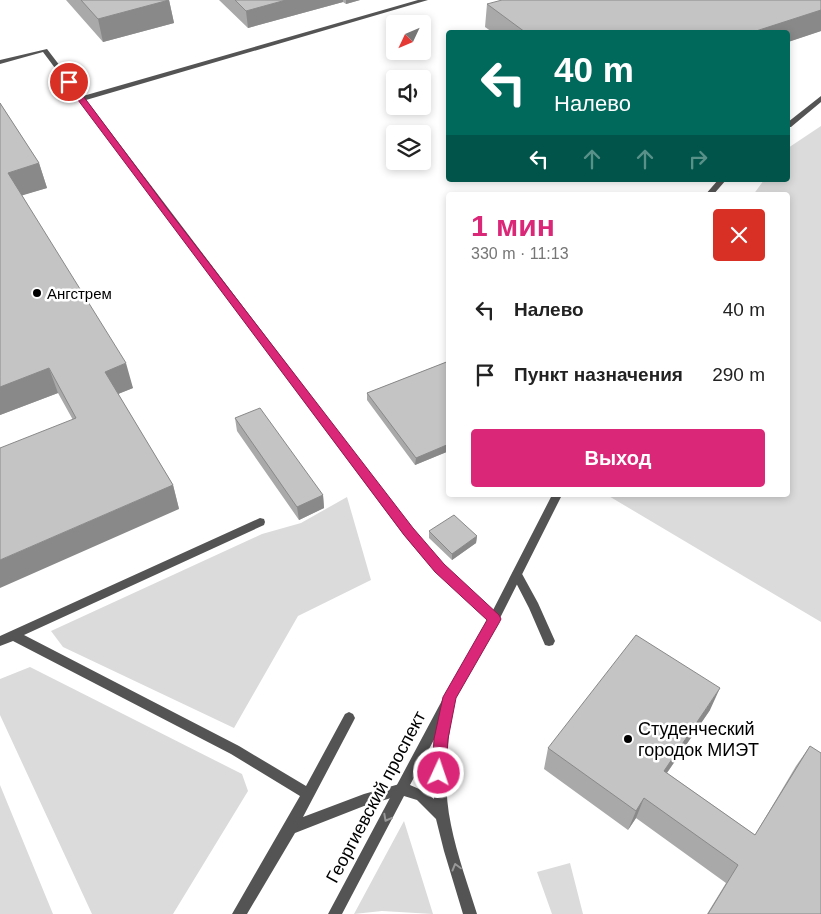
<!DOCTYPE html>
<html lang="ru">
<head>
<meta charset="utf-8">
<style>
	body { margin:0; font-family:Helvetica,sans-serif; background:#f6f6f6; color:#222; height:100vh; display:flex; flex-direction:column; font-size:19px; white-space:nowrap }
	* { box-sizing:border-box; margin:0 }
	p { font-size:16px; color:#767676 }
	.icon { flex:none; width:28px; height:28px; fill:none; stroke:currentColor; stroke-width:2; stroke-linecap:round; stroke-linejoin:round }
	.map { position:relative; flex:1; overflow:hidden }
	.drawer { position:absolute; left:446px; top:192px; width:344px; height:305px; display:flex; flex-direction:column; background:#fff; border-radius:5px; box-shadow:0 2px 8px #0003 }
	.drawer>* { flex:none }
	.top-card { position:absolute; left:446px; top:30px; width:344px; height:152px; border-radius:5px; box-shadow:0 2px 8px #0003; background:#00695c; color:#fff; overflow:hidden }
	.needle { width:32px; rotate:226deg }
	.buttons { position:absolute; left:386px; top:15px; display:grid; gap:10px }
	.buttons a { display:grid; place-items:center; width:45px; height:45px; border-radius:5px; background:#fff; box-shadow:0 2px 8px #0003; font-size:25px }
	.pin { position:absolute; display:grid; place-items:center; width:42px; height:42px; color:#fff; margin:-21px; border:2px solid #fff; border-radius:50%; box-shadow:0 1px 5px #0007 }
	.me { position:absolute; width:55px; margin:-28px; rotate:3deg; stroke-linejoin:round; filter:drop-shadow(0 0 4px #0008) }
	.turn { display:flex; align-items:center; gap:18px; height:105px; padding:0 25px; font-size:22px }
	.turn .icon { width:65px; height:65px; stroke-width:2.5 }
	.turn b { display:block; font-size:35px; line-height:42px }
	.lanes { display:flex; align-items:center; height:48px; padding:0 25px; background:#0003; justify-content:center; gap:25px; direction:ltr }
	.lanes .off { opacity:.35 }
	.round { display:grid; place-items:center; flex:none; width:52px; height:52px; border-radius:5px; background:#f6f6f6 }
	.summary { display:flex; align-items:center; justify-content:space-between; height:85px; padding:0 25px }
	h1 { font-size:30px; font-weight:700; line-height:38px; color:#db2777 }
	.cta { display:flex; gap:10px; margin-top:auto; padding:10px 25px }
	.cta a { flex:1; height:58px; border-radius:5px; background:#db2777; color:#fff; font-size:20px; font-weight:700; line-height:58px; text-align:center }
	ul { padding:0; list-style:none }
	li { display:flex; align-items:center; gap:15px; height:65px; padding:0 25px }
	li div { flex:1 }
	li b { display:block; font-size:19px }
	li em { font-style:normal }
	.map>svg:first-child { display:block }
	.green { fill:#dbdbdb }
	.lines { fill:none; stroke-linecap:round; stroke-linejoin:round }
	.lane { fill:#545454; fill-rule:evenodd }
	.street { fill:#545454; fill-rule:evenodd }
	.wall { fill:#a9a9a9 }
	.shaded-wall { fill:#898989 }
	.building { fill:#c4c4c4; stroke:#898989 }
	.oneway { stroke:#989898 }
	.route { fill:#db2777; stroke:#8e194d }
	.poi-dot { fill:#000; stroke:#fff; stroke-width:2 }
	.labels { text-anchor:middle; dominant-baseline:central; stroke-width:5; stroke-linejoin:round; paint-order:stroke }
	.poi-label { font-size:15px; fill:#000; stroke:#fff; text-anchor:start }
	.near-poi-label { font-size:18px; fill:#000; stroke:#fff; text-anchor:start }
	.near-street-label { font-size:18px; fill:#000; stroke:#fff }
</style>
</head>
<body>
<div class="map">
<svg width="821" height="914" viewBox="0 0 821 914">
	<rect width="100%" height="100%" fill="#fff"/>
	<!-- green -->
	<path class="green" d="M821,126v496l-214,-127h181v-300h-35l11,-15h24v-32z
		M347,497l24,83 -73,36 -64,112 -171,-81 -12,-16 211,-97 39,-11z
		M30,667l212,107 6,17 -75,123h-81l-92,-199v-36z
		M0,785l53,129h-53z
		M404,821l29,93 -51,-3 -28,3z
		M570,863l13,51h-31l-15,-42z"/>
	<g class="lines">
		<!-- lane -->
		<path class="lane" d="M418,0h10l-342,100 326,429 31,36 55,51 2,3 -2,3 -4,2 -4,-2 -55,-51 -31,-36 -361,-483 -43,12v-4l47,-11 36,47z
			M260,518l4,1 1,3 -1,3 -240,110 215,111 67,40 39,-72 4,-2 4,2 2,4 -2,4 -50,95 61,-23 39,-11 5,2 1,4 -1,4 -44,13 -69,27 -48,81h-15l68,-118 -69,-42 -218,-113 -13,5v-10z
			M517,570l4,2 17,31 17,38 -2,4 -4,1 -4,-1 -16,-37 -17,-33 1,-3z"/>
		<!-- street -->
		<path class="street" d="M821,96v6l-30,25h-3v-5z
			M718,180h8l-13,15h-8z
			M552,495h10l-64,127 -47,84 2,4c-7,38 -10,77 -2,115 6,30 17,60 26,89h-14l-19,-63 -8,-32 -19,-19 -13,-4 -62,118h-14l118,-221 44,-77zM437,734l-3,27v38l-8,-7 -16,-7z"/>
	</g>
	<!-- wall -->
	<path class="wall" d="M66,0h103l5,23 -71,19z
		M219,0h141l-14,4 -3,-2 -95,26z
		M821,0v31l-33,11v-10h-296l-7,-5 2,-23z
		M0,103l39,60 8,25 -25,7 111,193 -15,6 55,91 6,24 -106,-89 -15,-27 -58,22z
		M449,361v90l-34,14 -48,-65v-7z
		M235,418l88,77 1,13 -25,12 -62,-89z
		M429,531l48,5 -1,7 -24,17 -23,-22z
		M710,710l-43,63 88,62 41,-69 14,-20 11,168h-114l19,-31 -90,-65 -8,12 -84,-61 4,-21z"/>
	<!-- shaded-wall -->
	<path class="shaded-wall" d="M169,0l5,23 -71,19 -5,-23z
		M286,0h57v2l-95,26 -2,-17z
		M346,0h14l-14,4z
		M821,10v21l-33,11v-10h-35z
		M39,163l8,25 -30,9 -9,-24z
		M126,363l7,25 -20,8 -8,-24z
		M49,368l9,25 -58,22v-28z
		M449,444v7l-34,14 1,-7z
		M173,485l6,24 -179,79v-28z
		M323,495l1,13 -25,12 -2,-13z
		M477,536l-1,7 -24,17v-6z
		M720,688l-10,22 -55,80 9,-19z
		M644,798l-8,20 -8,12 8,-19z"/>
	<!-- building -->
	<path class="building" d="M81,0h88l-71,19z
		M235,0h51l-40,11z
		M502,0h319v10l-68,22h-228l-38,-28z
		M0,103l39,60 -31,10 118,190 -21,9 68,113 -173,75v-112l76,-30 -27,-50 -49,19z
		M449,361v83l-33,14 -49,-65z
		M260,408l63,87 -26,12 -62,-89z
		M454,515l23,21 -25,18 -23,-23z
		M636,635l84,53 -56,83 91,64 55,-89 11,7v161h-113l30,-49 -94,-67 -8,13 -88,-63z"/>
	<!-- one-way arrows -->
	<defs><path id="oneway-chevron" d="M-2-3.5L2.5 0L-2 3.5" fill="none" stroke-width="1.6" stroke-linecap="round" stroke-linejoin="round" transform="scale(1.25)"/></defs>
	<g class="oneway">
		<use href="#oneway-chevron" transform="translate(387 818) rotate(118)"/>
		<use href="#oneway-chevron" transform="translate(456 867) rotate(-105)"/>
	</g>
	<!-- route -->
	<path class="route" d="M66,81h6l97,130 244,317 31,36 55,51 2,4 -2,4 -43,75 -8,41 -2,34 -2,5 -5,2 -5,-2 -2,-5 2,-34 9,-42 44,-77 -52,-48 -31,-37 -338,-451z"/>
	<!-- markers -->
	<g class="poi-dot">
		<circle cx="37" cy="293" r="5"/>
		<circle cx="628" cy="739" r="5"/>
	</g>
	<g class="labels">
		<!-- poi labels -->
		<g class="poi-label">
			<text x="47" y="293">Ангстрем</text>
		</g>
		<!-- near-poi labels -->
		<g class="near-poi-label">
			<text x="638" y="729">Студенческий<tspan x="638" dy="21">городок МИЭТ</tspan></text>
		</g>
		<!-- near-street labels -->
		<g class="near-street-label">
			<text transform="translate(376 797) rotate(-62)">Георгиевский проспект</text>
		</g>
	</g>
</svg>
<div class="buttons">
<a><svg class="needle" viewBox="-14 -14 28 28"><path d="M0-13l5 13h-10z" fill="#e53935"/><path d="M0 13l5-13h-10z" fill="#767676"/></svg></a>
<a><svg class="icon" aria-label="sound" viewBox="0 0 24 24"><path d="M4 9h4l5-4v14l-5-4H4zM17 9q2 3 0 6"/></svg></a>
<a><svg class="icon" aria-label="layers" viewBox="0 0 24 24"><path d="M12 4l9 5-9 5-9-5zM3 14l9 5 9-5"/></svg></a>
</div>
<div class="pin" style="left:69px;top:82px;background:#d93025"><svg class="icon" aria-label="arrive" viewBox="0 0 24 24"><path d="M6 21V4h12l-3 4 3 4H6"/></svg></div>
<svg class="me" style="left:439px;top:773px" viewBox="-20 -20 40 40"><circle r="17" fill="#db2777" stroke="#fff" stroke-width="3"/><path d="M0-11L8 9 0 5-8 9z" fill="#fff"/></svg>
<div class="top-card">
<div class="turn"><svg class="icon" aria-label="left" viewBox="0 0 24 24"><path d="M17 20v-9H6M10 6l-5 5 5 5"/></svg><div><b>40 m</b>Налево</div></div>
<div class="lanes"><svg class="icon" aria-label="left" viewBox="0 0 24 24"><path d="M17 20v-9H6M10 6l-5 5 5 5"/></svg><svg class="icon off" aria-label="ahead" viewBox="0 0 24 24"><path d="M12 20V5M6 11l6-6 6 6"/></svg><svg class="icon off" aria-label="ahead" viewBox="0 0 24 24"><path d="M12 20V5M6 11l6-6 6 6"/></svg><svg class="icon off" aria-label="right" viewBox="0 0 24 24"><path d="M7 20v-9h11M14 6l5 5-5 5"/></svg></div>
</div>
<section class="drawer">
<div class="summary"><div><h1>1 мин</h1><p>330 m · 11:13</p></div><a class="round" style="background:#d93025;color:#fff"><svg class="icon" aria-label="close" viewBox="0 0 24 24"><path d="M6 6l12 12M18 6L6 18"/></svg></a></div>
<ul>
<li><svg class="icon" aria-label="left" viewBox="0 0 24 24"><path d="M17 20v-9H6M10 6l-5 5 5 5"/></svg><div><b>Налево</b></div><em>40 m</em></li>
<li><svg class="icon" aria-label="arrive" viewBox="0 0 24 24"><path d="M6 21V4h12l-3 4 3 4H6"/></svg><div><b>Пункт назначения</b></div><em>290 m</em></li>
</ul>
<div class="cta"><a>Выход</a></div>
</section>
</div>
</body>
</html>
